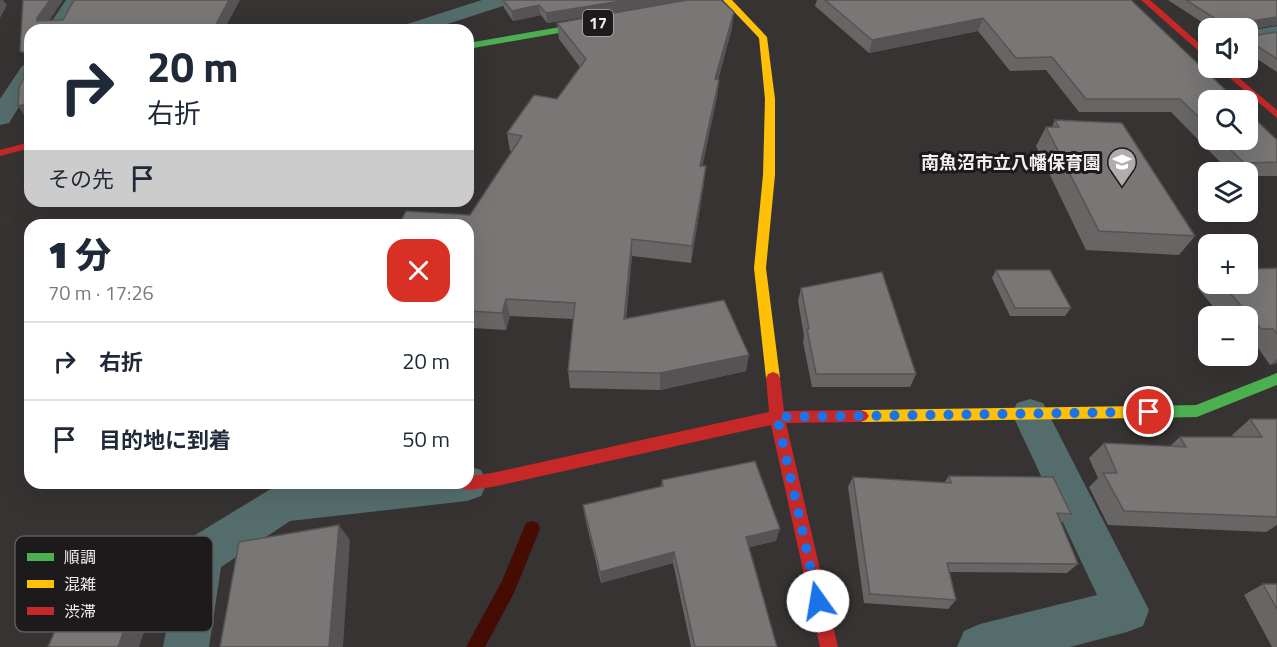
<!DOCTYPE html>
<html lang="ja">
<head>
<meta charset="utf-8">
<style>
	body { margin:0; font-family:"Titillium Web","Noto Sans JP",sans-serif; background:#f6f6f7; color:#1f2937; height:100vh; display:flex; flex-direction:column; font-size:22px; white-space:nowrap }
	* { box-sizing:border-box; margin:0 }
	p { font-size:20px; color:#747a83 }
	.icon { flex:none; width:33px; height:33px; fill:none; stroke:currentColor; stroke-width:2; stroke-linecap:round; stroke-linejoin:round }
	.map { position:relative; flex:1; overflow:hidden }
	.sheet { position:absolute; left:24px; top:219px; width:450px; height:270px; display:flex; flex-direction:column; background:#fff; border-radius:18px; box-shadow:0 6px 24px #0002 }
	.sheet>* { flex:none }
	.banner { position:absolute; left:24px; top:24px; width:450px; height:183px; border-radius:18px; box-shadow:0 6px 24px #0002; background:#fff; color:#1f2937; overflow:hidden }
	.tools { position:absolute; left:1198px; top:18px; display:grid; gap:12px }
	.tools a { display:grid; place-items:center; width:60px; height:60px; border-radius:12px; background:#fff; box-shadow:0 6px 24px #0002; font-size:30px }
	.pin { position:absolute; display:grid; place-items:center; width:51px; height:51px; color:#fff; margin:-26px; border:3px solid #fff; border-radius:50%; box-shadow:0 2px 6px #0007 }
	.me { position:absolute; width:66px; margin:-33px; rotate:347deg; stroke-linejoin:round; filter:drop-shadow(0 0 4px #0008) }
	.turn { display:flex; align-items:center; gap:21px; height:126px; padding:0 24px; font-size:27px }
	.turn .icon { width:78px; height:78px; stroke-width:2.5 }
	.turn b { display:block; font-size:42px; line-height:51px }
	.then { display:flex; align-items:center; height:57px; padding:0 24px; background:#0003; gap:12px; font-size:22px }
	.round { display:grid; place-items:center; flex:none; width:63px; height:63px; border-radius:18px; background:#f6f6f7 }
	.overview { display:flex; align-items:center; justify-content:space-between; height:102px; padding:0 24px }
	h1 { font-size:36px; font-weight:800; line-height:45px }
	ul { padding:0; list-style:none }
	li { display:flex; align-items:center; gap:18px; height:78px; padding:0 24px; border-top:2px solid #e0e1e3 }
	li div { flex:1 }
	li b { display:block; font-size:22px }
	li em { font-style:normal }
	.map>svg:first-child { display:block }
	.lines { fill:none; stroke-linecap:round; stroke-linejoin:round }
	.stream { fill:#450c04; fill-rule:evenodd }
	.street { fill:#546d6c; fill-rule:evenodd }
	.fast { fill:#4caf50; fill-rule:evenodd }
	.slow { fill:#ffc107; fill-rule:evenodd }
	.jam { fill:#c62828; fill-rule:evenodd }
	.wall { fill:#686665 }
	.shaded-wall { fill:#555353 }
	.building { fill:#797776; stroke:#555353; stroke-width:1.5 }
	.route { stroke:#1a73e8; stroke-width:10; stroke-dasharray:0 18 }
	.labels { text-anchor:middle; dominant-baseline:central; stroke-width:6; stroke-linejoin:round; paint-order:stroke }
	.shield { fill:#1c1a1a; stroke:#b2afae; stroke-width:1.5 }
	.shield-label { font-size:16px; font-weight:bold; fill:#f2efee }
	.poi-label { font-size:18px; font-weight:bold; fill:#f2efee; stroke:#1c1a1a; text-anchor:end }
	.key { fill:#1c1a1a; stroke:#5c5a5a; stroke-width:1.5 }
	.key-label { font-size:16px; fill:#f2efee }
</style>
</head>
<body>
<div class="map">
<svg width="1277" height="647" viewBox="0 0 1277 647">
	<rect width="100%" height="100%" fill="#363332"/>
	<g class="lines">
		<!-- stream -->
		<path class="stream" d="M532,521l6,2 2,6 -26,64 -29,54h-19l36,-66 24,-58z"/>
		<!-- street -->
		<path class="street" d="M66,0h20l-18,30h-22z
			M482,0h30l-3,4 -80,26h-32l4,-4z
			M1277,26v12l-29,5v-12z
			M30,64v25l-21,34 -9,2v-26l22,-33z
			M1030,399l13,4 106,207 -6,16 -16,6 -57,15h-113l7,-16 16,-7 117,-29 -85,-181 5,-11z
			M468,466l13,4 6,13 -6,13 -14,5 -177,20 -69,46 -12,80h-46l18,-92 6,-15 82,-50 14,-6 13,-1h172z"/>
		<!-- fast -->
		<path class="fast" d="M601,20l3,1v4l-136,24v-6z
			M1277,373v12l-80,32 -54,1 -5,-2 -2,-4 2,-4 5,-2 53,-1z"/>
		<!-- slow -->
		<path class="slow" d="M723,0h9l35,37 8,62v76l-9,93 14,110 -2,4 -5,2 -5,-2 -2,-4 -12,-110 9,-93 2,-76 -6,-61z
			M1143,406l5,2 2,4 -2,4 -5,2 -282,4 -5,-2 -3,-4 3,-4 5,-2z"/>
		<!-- jam -->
		<path class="jam" d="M1141,0h9l59,52v8z
			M1218,68h9l50,42v8z
			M30,142v6l-30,8v-6z
			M773,372l5,2 2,4 4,33 77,-1 5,2 3,4 -3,4 -5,2 -75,1 52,224h-18l-49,-222 -279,62 -24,3 -6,-2 -2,-5h8v-7l24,-3 277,-61 -3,-34 2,-4z"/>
	</g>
	<!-- wall -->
	<path class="wall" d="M502,0h185l-140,23 -6,-8 -28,6 -9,-13z
		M817,0h314l78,100v40h68v36h-29v-4h-18l-59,-60h-92l-33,-42 -36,1 -32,-40 -109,22 -54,-47z
		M1168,0h109v25l-25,4v7l25,-4v40l-29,-19v-25h-37z
		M557,23l175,5 -14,52h1l-2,17 -15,69 2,17 -13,80 -59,-7 -6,63 120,52 -86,19 -90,-2 -2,-17 5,-52 -63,-3 -4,14 -34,-2 -4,11v-114l2,-10 42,-64h-2l-3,-18 50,-34 23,-32 -21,-28z
		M1055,120l140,116 -16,19 -93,-5 -50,-104 10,-19h6z
		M1277,268v95l-7,2 -14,-20 -8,1v-30h-27l-24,-29 12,-14v11h39z
		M996,270l75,38 -6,8h-55l-18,-38z
		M801,288l115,86 -6,13h-98l-9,-45 1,-6 -6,-35z
		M1250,419h27v106l-11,7 -158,-7 -19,-38 9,-9 -9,-20 15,-15 65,4 11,-10h54l-2,-2z
		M949,476l122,38 -10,9 17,41 -11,9 -117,-1 6,28 -8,9 -84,-6 -16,-116 5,-10 91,6z
		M662,480l114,61 -27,6 28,100h-86l-18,-84 -72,20 -16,-65 -2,-13 78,-19z
		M1263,584h14v63h-5l-28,-52z"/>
	<!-- shaded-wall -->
	<path class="shaded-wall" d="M0,0h3l4,5 -7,13z
		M50,0h13l-19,29 -7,-8v-3z
		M229,0h11l-16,30h-11z
		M627,0h60l-140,23 -1,-10z
		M539,5l2,10 -28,6 -1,-10z
		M734,12l-2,16 -19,68 2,-17z
		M1277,17v8l-29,4 4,-8z
		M983,18l-5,13 -109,22 3,-13z
		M719,80l-2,17 -18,86 1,-17z
		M30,103v14l-4,1 -8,-12z
		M706,166l-2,17 -13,80 1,-17z
		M632,239v17l-8,80v-17z
		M506,299l4,17 -4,14 -4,-17z
		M468,314l4,14 -4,11z
		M749,355l-3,16 -86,19v-17z
		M1277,359v4l-7,2z
		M339,525l11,15 -7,107h-14z
		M780,529l-4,12 -34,8 4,-12z
		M674,552l-1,11 -72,20 -1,-11z
		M137,594l16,11 -14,42h-21z"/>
	<!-- building -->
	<path class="building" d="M23,0h27l-13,18v3l26,-1 11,-20h155l-16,30h-183v73l-12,3 1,-19 5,-9 1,-25 -5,-2z
		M503,0h124l-81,13 -7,-8 -27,6z
		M687,0h34l13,12 -19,67 4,1 -19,86h6l-14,80 -60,-7 -8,80 100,-19 25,55 -89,18 -92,-2 7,-68 -69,-4 -4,14 -34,-2v-86h-69l7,-14 64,4 52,-79 -15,-3 27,-38 23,4 29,-40 -29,-36z
		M825,0h306l105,100h-27v27l-29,-28h-94l-34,-42 -36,1 -33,-40 -111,22z
		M1186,0h91v17l-25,4v15l25,-4v27l-29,-19v-12h-18z
		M1248,112l29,28v22l-33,1 -23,-23h27z
		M1055,120l67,3 73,113 -96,-5 -53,-104h13z
		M1277,268v66l-4,-5h-12l-39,-45h26v-15z
		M996,270h54l21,38h-56z
		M882,272l34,102h-100l-9,-45h2l-8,-41z
		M1250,419h27v98l-153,-6 -21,-38h14l-13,-30 82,4 -6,-10h82z
		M755,461l25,68 -34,8 31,110h-82l-21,-95 -74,20 -17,-67 80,-19 -1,-6z
		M949,476l104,1 18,37 -14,-1 21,51 -131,-1 9,37 -86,-6 -17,-117 98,6z
		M339,525l-10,122h-109l19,-105z
		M1263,584h14v25z
		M137,594l-19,53h-70l20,-46z"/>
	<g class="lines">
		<!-- route -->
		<path class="route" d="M818,601l-41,-184 372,-5"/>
	</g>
	<!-- icons -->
	<defs>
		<g id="school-pin" transform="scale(1.5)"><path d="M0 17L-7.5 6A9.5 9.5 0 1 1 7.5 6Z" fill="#b0adac" stroke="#1c1a1a"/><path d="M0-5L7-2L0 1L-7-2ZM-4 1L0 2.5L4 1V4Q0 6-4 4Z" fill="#fff"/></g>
	</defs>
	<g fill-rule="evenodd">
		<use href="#school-pin" x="1122" y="162"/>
	</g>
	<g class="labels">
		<!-- shield labels -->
		<rect class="shield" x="583" y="10" width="30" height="26" rx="4.5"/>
		<g class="shield-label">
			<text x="598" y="23">17</text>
		</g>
		<!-- poi labels -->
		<g class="poi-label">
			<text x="1101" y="162">南魚沼市立八幡保育園</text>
		</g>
	</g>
	<!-- legend -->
	<rect x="15" y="536" width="198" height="96" rx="9" class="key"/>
	<rect x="27" y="553" width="27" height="8" fill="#4caf50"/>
	<rect x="27" y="580" width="27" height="8" fill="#ffc107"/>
	<rect x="27" y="607" width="27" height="8" fill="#c62828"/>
	<g class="key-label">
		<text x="64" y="563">順調</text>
		<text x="64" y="590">混雑</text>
		<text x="64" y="617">渋滞</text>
	</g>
</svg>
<div class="tools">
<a><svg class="icon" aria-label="sound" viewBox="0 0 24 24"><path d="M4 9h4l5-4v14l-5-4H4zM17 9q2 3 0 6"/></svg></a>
<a><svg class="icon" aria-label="search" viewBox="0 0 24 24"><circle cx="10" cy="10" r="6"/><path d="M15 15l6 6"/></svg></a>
<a><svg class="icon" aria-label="layers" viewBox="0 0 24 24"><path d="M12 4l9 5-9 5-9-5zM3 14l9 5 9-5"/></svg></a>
<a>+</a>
<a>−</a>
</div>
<div class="pin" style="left:1149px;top:412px;background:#d93025"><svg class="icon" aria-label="arrive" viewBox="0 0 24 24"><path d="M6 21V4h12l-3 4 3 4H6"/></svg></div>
<svg class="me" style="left:818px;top:601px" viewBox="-20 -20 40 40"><circle r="19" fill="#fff"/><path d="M0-13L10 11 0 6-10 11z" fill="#1a73e8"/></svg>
<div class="banner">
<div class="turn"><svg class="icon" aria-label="right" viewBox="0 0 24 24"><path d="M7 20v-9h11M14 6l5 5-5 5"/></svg><div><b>20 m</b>右折</div></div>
<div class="then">その先<svg class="icon" aria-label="arrive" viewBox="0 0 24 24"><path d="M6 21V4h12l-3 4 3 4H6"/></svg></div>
</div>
<section class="sheet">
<div class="overview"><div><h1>1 分</h1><p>70 m · 17:26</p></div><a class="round" style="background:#d93025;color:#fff"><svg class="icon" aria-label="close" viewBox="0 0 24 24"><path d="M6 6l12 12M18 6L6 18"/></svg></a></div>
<ul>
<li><svg class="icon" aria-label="right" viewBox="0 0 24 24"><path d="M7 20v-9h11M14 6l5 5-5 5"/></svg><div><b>右折</b></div><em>20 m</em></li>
<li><svg class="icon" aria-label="arrive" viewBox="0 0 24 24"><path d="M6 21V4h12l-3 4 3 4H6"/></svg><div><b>目的地に到着</b></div><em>50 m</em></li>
</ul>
</section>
</div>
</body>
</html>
